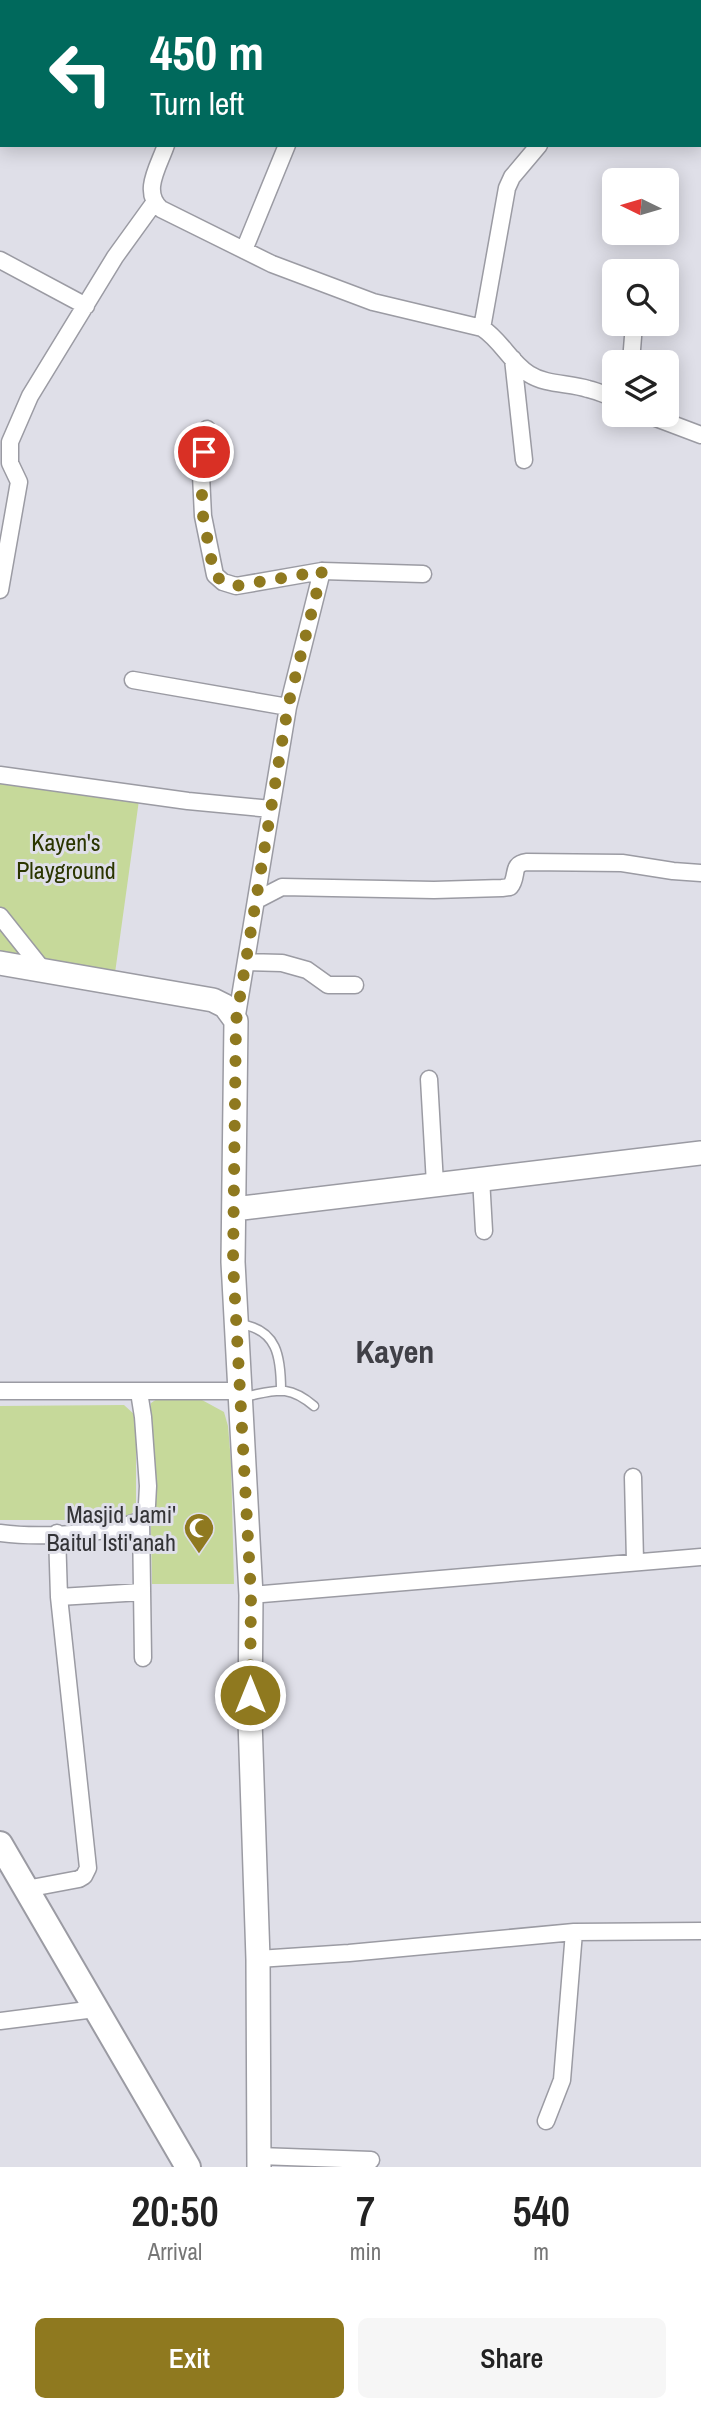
<!DOCTYPE html>
<html lang="en">
<head>
<meta charset="utf-8">
<style>
	body { margin:0; font-family:"Archivo Narrow",sans-serif; background:#f6f6f6; color:#222; height:100vh; display:flex; flex-direction:column; font-size:26px; white-space:nowrap }
	* { box-sizing:border-box; margin:0 }
	p { font-size:23px; color:#767676 }
	.icon { flex:none; width:38px; height:38px; fill:none; stroke:currentColor; stroke-width:2; stroke-linecap:round; stroke-linejoin:round }
	.map { position:relative; height:2167px; overflow:hidden }
	.sheet { display:flex; flex-direction:column; background:#fff; flex:1 }
	.sheet>* { flex:none }
	.hud { position:absolute; left:0px; top:0px; width:702px; height:147px; box-shadow:0 4px 18px #0003; background:#00695c; color:#fff; overflow:hidden }
	.needle { width:46px; rotate:275deg }
	.buttons { position:absolute; left:602px; top:168px; display:grid; gap:14px }
	.buttons a { display:grid; place-items:center; width:77px; height:77px; border-radius:10px; background:#fff; box-shadow:0 4px 18px #0003; font-size:35px }
	.pin { position:absolute; display:grid; place-items:center; width:60px; height:60px; color:#fff; margin:-30px; border:4px solid #fff; border-radius:50%; box-shadow:0 2px 7px #0007 }
	.me { position:absolute; width:77px; margin:-38px; rotate:0deg; stroke-linejoin:round; filter:drop-shadow(0 0 5px #0008) }
	.turn { display:flex; align-items:center; gap:24px; height:147px; padding:0 35px; font-size:32px }
	.turn .icon { width:91px; height:91px; stroke-width:2.5 }
	.turn b { display:block; font-size:49px; line-height:60px }
	.eta { display:flex; justify-content:space-evenly; align-items:center; height:119px; text-align:center }
	.eta b { font-size:42px; font-weight:600; line-height:49px }
	.cta { display:flex; gap:14px; margin-top:auto; padding:14px 35px }
	.cta a { flex:1; height:80px; border-radius:10px; background:#8f791f; color:#fff; font-size:28px; font-weight:600; line-height:80px; text-align:center }
	.cta a+a { background:#f6f6f6; color:#222 }
	.map>svg:first-child { display:block }
	.green { fill:#c6d99a }
	.lines { fill:none; stroke-linecap:round; stroke-linejoin:round }
	.lane-casing { stroke:#9b9ba3; stroke-width:11 }
	.street-casing { stroke:#9b9ba3; stroke-width:19 }
	.secondary-casing { stroke:#9b9ba3; stroke-width:26 }
	.primary-casing { stroke:#9b9ba3; stroke-width:28 }
	.lane { stroke:#fff; stroke-width:8 }
	.street { stroke:#fff; stroke-width:16 }
	.secondary { stroke:#fff; stroke-width:23 }
	.primary { stroke:#fff; stroke-width:24 }
	.route { stroke:#8f791f; stroke-width:12; stroke-dasharray:0 21.6 }
	.labels { text-anchor:middle; dominant-baseline:central; stroke-width:6; stroke-linejoin:round; paint-order:stroke }
	.park-label { font-size:24px; fill:#2a3500; stroke:#dfdfe8 }
	.poi-label { font-size:24px; fill:#333336; stroke:#dfdfe8; text-anchor:end }
	.district-label { font-size:32px; font-weight:bold; fill:#404047; stroke:#dfdfe8 }
</style>
</head>
<body>
<div class="map">
<svg width="701" height="2167" viewBox="0 0 701 2167">
	<rect width="100%" height="100%" fill="#dfdfe8"/>
	<!-- green -->
	<path class="green" d="M0,780l139,20 -24,173 -115,-19z
		M157,1399l45,1 22,12 4,14 3,36 3,122h-82l-3,-164 2,-17z
		M124,1405l12,11v93l-11,11h-125v-114z"/>
	<g class="lines">
		<!-- lane casing -->
		<g class="lane-casing">
			<path id="lane" d="M238,1324c40,4 43,34 43,67
				M243,1397c32,-6 44,-14 71,9"/>
		</g>
		<!-- street casing -->
		<g class="street-casing">
			<path id="street" d="M224,0l6,2
				M564,2v-2
				M700,56h1
				M166,145c-7,21 -25,47 -5,64l111,55 101,38 109,26c19,12 28,34 47,46 17,11 40,9 59,15 9,2 18,6 26,9
				M244,250l43,-105
				M0,260l86,46
				M482,328l25,-140 5,-11 27,-32
				M513,359l11,101
				M631,362l3,-38
				M648,415l53,20
				M207,429l-6,46 2,41 12,59 8,7 13,4 86,-15 101,3
				M0,590l19,-108 -9,-19v-21l20,-46 85,-139 39,-54
				M133,680l155,27
				M0,775l188,26 83,8 -35,212
				M271,809l17,-102 34,-136
				M257,900l25,-13 152,3 68,-2 8,-1c9,-11 0,-23 17,-25l95,1 51,8 28,2
				M0,916l43,54
				M246,962l36,1 25,7 21,15h27
				M429,1079l6,105
				M481,1178l3,53
				M0,1391h240
				M633,1477l2,84
				M141,1520l2,138
				M0,1533c38,5 107,2 141,-13l6,-15 1,-19 -5,-69 -4,-25
				M57,1533l2,64
				M251,1595l450,-38
				M26,1889l53,-10 5,-3 4,-8 -29,-271 83,-5
				M258,1959l91,-6 225,-21 127,-1
				M0,2021l95,-12
				M546,2121l16,-41 12,-148
				M259,2156l112,4"/>
		</g>
		<!-- secondary casing -->
		<g class="secondary-casing">
			<path id="secondary" d="M0,963l213,37 12,6 11,15 -3,241 18,333 -1,125 8,239 1,208
				M234,1209l467,-56"/>
		</g>
		<!-- primary casing -->
		<g class="primary-casing">
			<path id="primary" d="M0,1844l188,323"/>
		</g>
		<!-- lane -->
		<use href="#lane" class="lane"/>
		<!-- street -->
		<use href="#street" class="street"/>
		<!-- secondary -->
		<use href="#secondary" class="secondary"/>
		<!-- primary -->
		<use href="#primary" class="primary"/>
	</g>
	<g class="lines">
		<!-- route -->
		<path class="route" d="M204,452l-3,23 2,41 9,47 3,12 8,7 13,4 86,-15 -34,135 -52,315 -3,241 18,333 -1,100"/>
	</g>
	<!-- icons -->
	<defs>
		<g id="mosque-pin" transform="scale(1.575)"><path d="M0 17L-7.5 6A9.5 9.5 0 1 1 7.5 6Z" fill="#8f791f" stroke="#dfdfe8"/><path d="M3.5-4.9A6 6 0 1 0 3.5 4.9A5 5 0 1 1 3.5-4.9Z" fill="#fff"/></g>
	</defs>
	<g fill-rule="evenodd">
		<use href="#mosque-pin" x="199" y="1528"/>
	</g>
	<g class="labels">
		<!-- park labels -->
		<g class="park-label">
			<text x="66" y="842">Kayen's<tspan x="66" dy="28">Playground</tspan></text>
		</g>
		<!-- poi labels -->
		<g class="poi-label">
			<text x="176" y="1514">Masjid Jami'<tspan x="176" dy="28">Baitul Isti'anah</tspan></text>
		</g>
		<!-- district labels -->
		<g class="district-label">
			<text x="395" y="1351">Kayen</text>
		</g>
	</g>
</svg>
<div class="buttons">
<a><svg class="needle" viewBox="-14 -14 28 28"><path d="M0-13l5 13h-10z" fill="#e53935"/><path d="M0 13l5-13h-10z" fill="#767676"/></svg></a>
<a><svg class="icon" aria-label="search" viewBox="0 0 24 24"><circle cx="10" cy="10" r="6"/><path d="M15 15l6 6"/></svg></a>
<a><svg class="icon" aria-label="layers" viewBox="0 0 24 24"><path d="M12 4l9 5-9 5-9-5zM3 14l9 5 9-5"/></svg></a>
</div>
<div class="pin" style="left:204px;top:452px;background:#d93025"><svg class="icon" aria-label="arrive" viewBox="0 0 24 24"><path d="M6 21V4h12l-3 4 3 4H6"/></svg></div>
<svg class="me" style="left:250px;top:1695px" viewBox="-20 -20 40 40"><circle r="17" fill="#8f791f" stroke="#fff" stroke-width="3"/><path d="M0-11L8 9 0 5-8 9z" fill="#fff"/></svg>
<div class="hud">
<div class="turn"><svg class="icon" aria-label="left" viewBox="0 0 24 24"><path d="M17 20v-9H6M10 6l-5 5 5 5"/></svg><div><b>450 m</b>Turn left</div></div>
</div>
</div>
<section class="sheet">
<div class="eta">
<div><b>20:50</b><p>Arrival</p></div>
<div><b>7</b><p>min</p></div>
<div><b>540</b><p>m</p></div>
</div>
<div class="cta"><a>Exit</a><a>Share</a></div>
</section>
</body>
</html>
